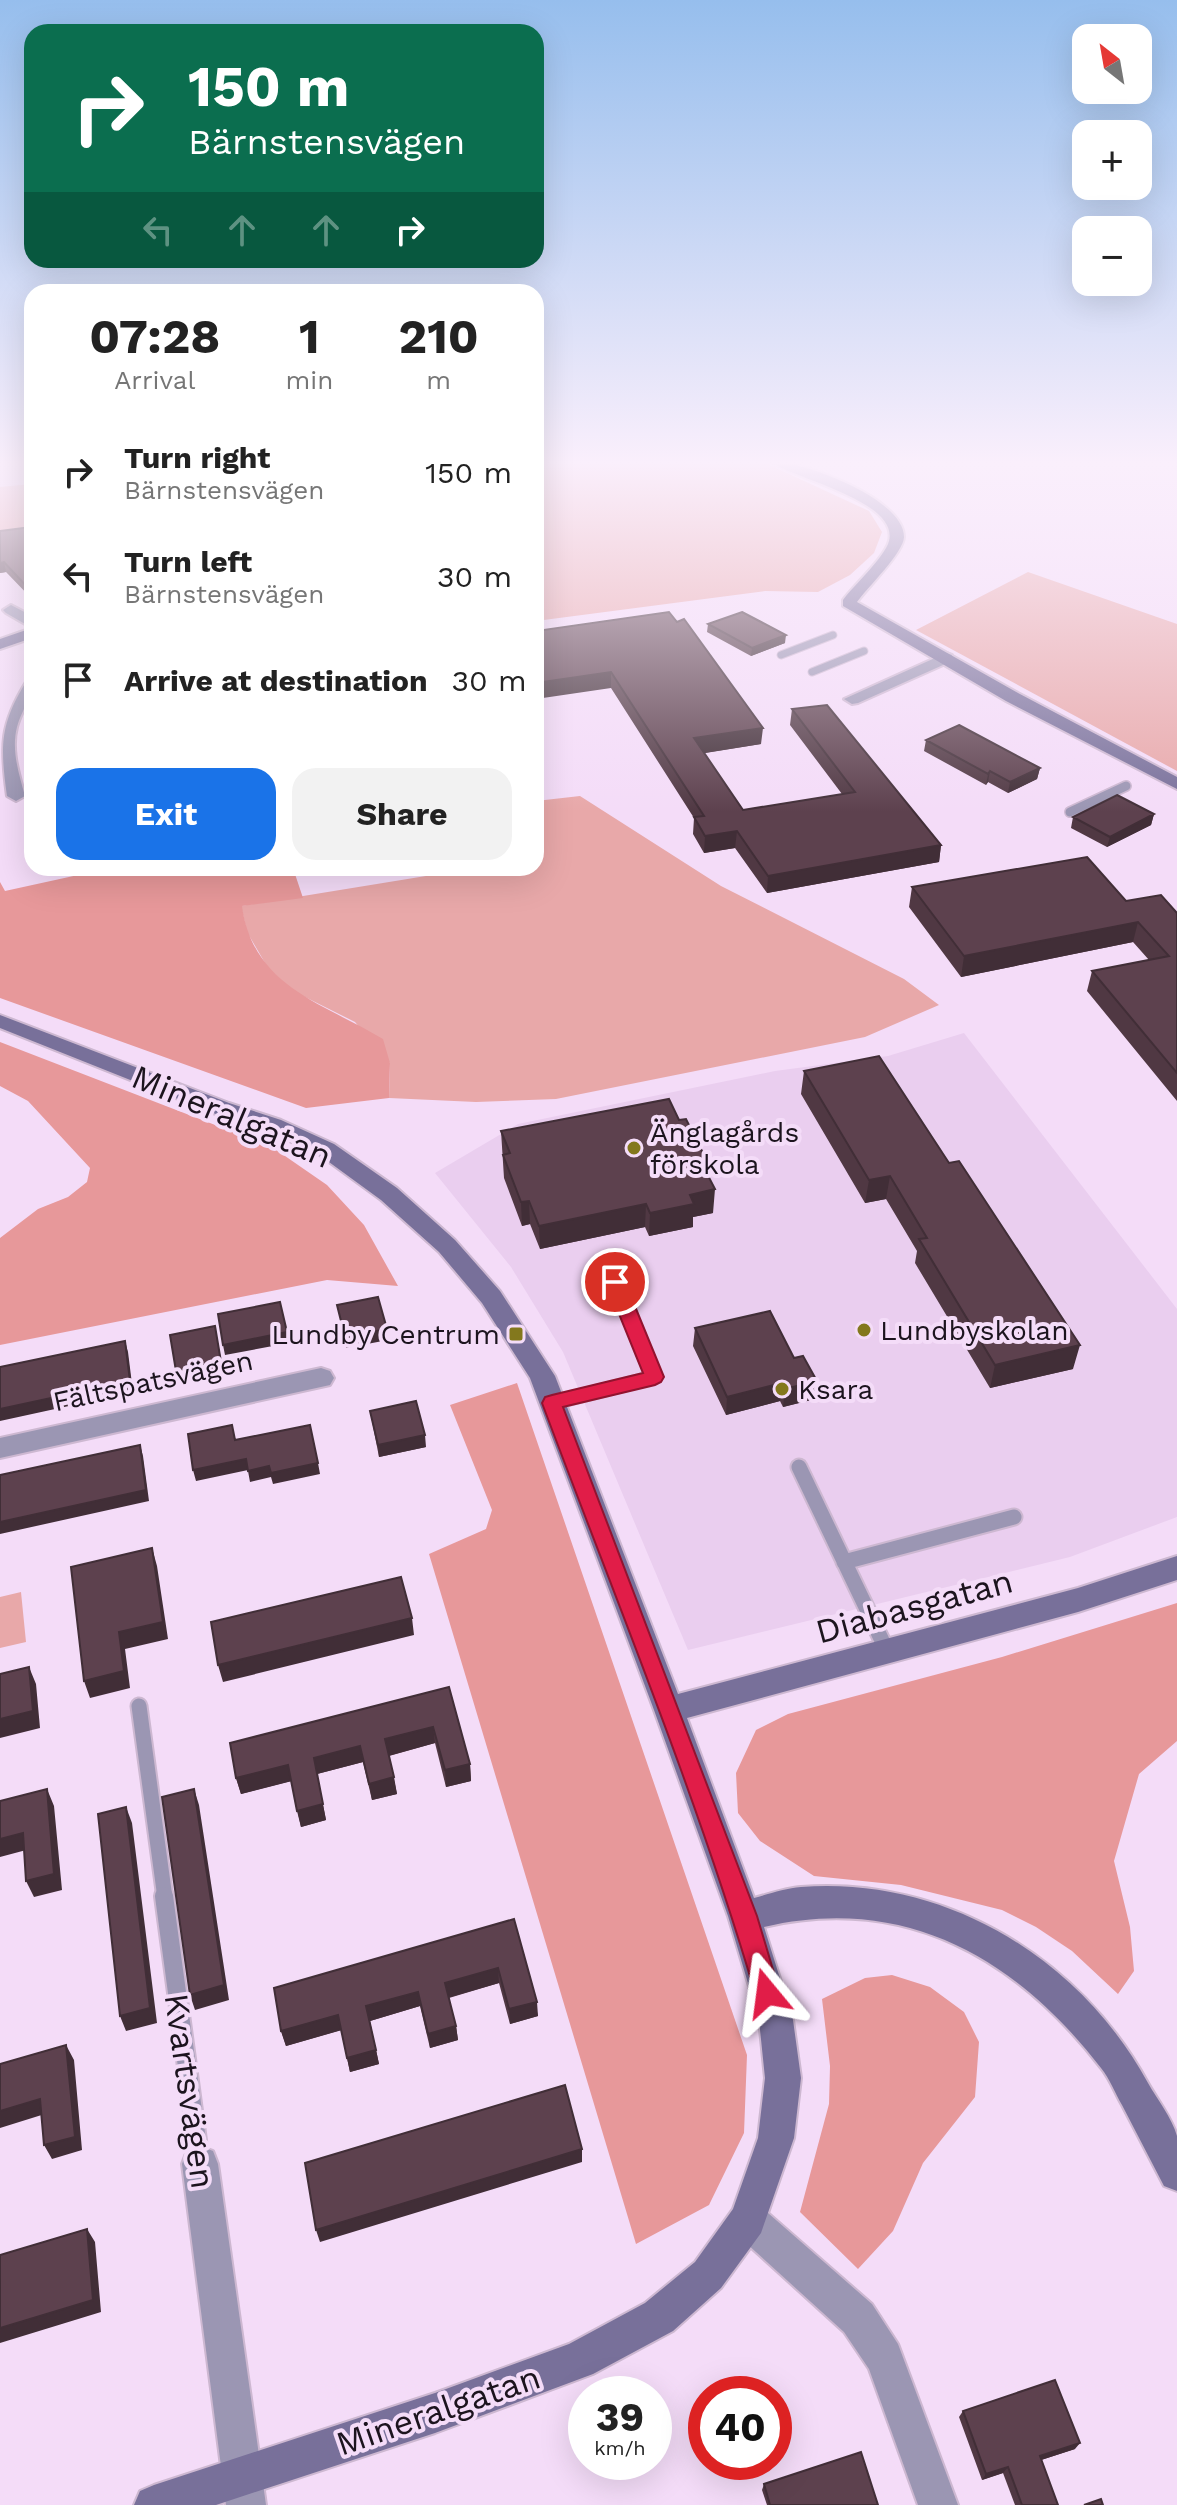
<!DOCTYPE html>
<html lang="en">
<head>
<meta charset="utf-8">
<style>
	body { margin:0; font-family:"Work Sans",sans-serif; background:#f2f2f2; color:#222; height:100vh; display:flex; flex-direction:column; font-size:30px; white-space:nowrap }
	* { box-sizing:border-box; margin:0 }
	p { font-size:26px; color:#767676 }
	.icon { flex:none; width:44px; height:44px; fill:none; stroke:currentColor; stroke-width:2; stroke-linecap:round; stroke-linejoin:round }
	.map { position:relative; flex:1; overflow:hidden }
	.panel { position:absolute; left:24px; top:284px; width:520px; height:592px; display:flex; flex-direction:column; background:#fff; border-radius:24px; box-shadow:0 8px 32px #0002 }
	.panel>* { flex:none }
	.banner { position:absolute; left:24px; top:24px; width:520px; height:244px; border-radius:24px; box-shadow:0 8px 32px #0002; background:#0b6e4f; color:#fff; overflow:hidden }
	.needle { width:52px; rotate:329deg }
	.buttons { position:absolute; left:1072px; top:24px; display:grid; gap:16px }
	.buttons a { display:grid; place-items:center; width:80px; height:80px; border-radius:16px; background:#fff; box-shadow:0 8px 32px #0002; font-size:40px }
	.speed { position:absolute; left:568px; top:2376px; display:flex; gap:16px; font-size:40px; font-weight:700; text-align:center }
	.speed>* { display:grid; place-content:center; width:104px; height:104px; border-radius:50%; background:#fff; box-shadow:0 8px 32px #0002; line-height:1 }
	.speed small { font-size:20px; font-weight:400 }
	.speed .limit { border:12px solid #d22; background:#fff; color:#111 }
	.pin { position:absolute; display:grid; place-items:center; width:68px; height:68px; color:#fff; margin:-34px; border:4px solid #fff; border-radius:50%; box-shadow:0 2px 8px #0007 }
	.me { position:absolute; width:88px; margin:-44px; rotate:344deg; stroke-linejoin:round; filter:drop-shadow(0 0 6px #0008) }
	.turn { display:flex; align-items:center; gap:28px; height:168px; padding:0 32px; font-size:36px }
	.turn .icon { width:104px; height:104px; stroke-width:2.5 }
	.turn b { display:block; font-size:56px; line-height:68px }
	.lanes { display:flex; align-items:center; height:76px; padding:0 32px; background:#0003; justify-content:center; gap:40px; direction:ltr }
	.lanes .off { opacity:.35 }
	.eta { display:flex; justify-content:space-evenly; align-items:center; height:136px; text-align:center }
	.eta b { font-size:48px; font-weight:700; line-height:56px }
	.button { display:flex; gap:16px; margin-top:auto; padding:16px 32px }
	.button a { flex:1; height:92px; border-radius:24px; background:#1a73e8; color:#fff; font-size:32px; font-weight:700; line-height:92px; text-align:center }
	.button a+a { background:#f2f2f2; color:#222 }
	ul { padding:0; list-style:none }
	li { display:flex; align-items:center; gap:24px; height:104px; padding:0 32px }
	li div { flex:1 }
	li b { display:block; font-size:30px }
	li em { font-style:normal }
	.map>svg:first-child { display:block }
	.built { fill:#eaceef }
	.green { fill:#e8a8a9 }
	.forest { fill:#e7989a }
	.lines { fill:none; stroke-linecap:round; stroke-linejoin:round }
	.lane-far4-casing { stroke:#cdb8d1; stroke-width:9 }
	.lane-far3-casing { stroke:#cdb8d1; stroke-width:12 }
	.lane-far2-casing { stroke:#cdb8d1; stroke-width:16 }
	.lane-far1-casing { stroke:#cdb8d1; stroke-width:19 }
	.lane-casing { stroke:#cdb8d1; stroke-width:22 }
	.street-casing { stroke:#cdb8d1; stroke-width:4 }
	.secondary-casing { stroke:#cdb8d1; stroke-width:4 }
	.lane-far4 { stroke:#9b96b3; stroke-width:7 }
	.lane-far3 { stroke:#9b96b3; stroke-width:9 }
	.lane-far2 { stroke:#9b96b3; stroke-width:12 }
	.lane-far1 { stroke:#9b96b3; stroke-width:15 }
	.lane { stroke:#9b96b3; stroke-width:18 }
	.street { fill:#9b96b3; fill-rule:evenodd }
	.secondary { fill:#78709a; fill-rule:evenodd }
	.wall { fill:#503843 }
	.shaded-wall { fill:#412e37 }
	.building { fill:#5d414e; stroke:#412e37; stroke-width:2 }
	.route { fill:#e11d48; stroke:#92132f; stroke-width:2 }
	.poi-dot { fill:#83781d; stroke:#f4dcf8; stroke-width:3 }
	.labels { text-anchor:middle; dominant-baseline:central; stroke-width:8; stroke-linejoin:round; paint-order:stroke }
	.poi-label { font-size:28px; fill:#1c141e; stroke:#f4dcf8; text-anchor:start }
	.street-label { font-size:28px; fill:#1c141e; stroke:#f4dcf8 }
	.near-street-label { font-size:34px; fill:#1c141e; stroke:#f4dcf8 }
</style>
</head>
<body>
<div class="map">
<svg width="1177" height="2505" viewBox="0 0 1177 2505">
	<rect width="100%" height="100%" fill="#f4dcf8"/>
	<!-- built -->
	<path class="built" d="M964,1033l213,276v208l-107,40 -382,93 -125,-298 -52,-85 -76,-94 83,-49 257,-53 113,-15z"/>
	<!-- green -->
	<path class="green" d="M536,461h225l108,50 13,21 -8,21 -24,22 -32,17 -53,-1 -229,30z
		M32,484v48l-32,4v-49z
		M1028,572l149,52v147l-261,-141z
		M580,796l141,90 183,93 35,26 -74,32 -309,62 -80,3 -87,-4 1,-35 -35,-41 -62,-31 -25,-23 -21,-36 -6,-26 234,-38h61v-67z
		M21,1592l5,50 -26,6v-51z"/>
	<!-- forest -->
	<path class="forest" d="M110,868h183l10,30 -61,8c11,81 81,97 141,133l7,24 -1,35 -83,10 -306,-110v-116l5,9z
		M0,1042l272,105 55,38 37,40 34,61 -71,-6 -327,65v-107l38,-29 30,-12 19,-15 3,-14 -62,-67 -28,-15z
		M517,1383l230,672 -3,78 -35,72 -73,39 -207,-690 57,-25 6,-19 -42,-105z
		M1177,1603v138l-38,33 -25,87 16,66 4,44 -16,23 -46,-43 -36,-24 -34,-17 -101,-25 -87,-9 -54,-35 -22,-28 -2,-40 20,-43 32,-16 214,-57z
		M892,1975l38,12 34,25 15,30 -4,55 -52,66 -30,68 -35,38 -58,-57 29,-108 1,-38 -8,-67 43,-21z"/>
	<g class="lines">
		<!-- lane-far4 casing -->
		<g class="lane-far4-casing">
			<path id="lane-far4" d="M781,655l52,-20
				M812,672l52,-21"/>
		</g>
		<!-- lane-far3 casing -->
		<g class="lane-far3-casing">
			<path id="lane-far3" d="M1070,812l56,-26"/>
		</g>
		<!-- lane-far2 casing -->
		<g class="lane-far2-casing">
			<path id="lane-far2" d="M552,1403l103,-26 -40,-95"/>
		</g>
		<!-- lane-far1 casing -->
		<g class="lane-far1-casing">
			<path id="lane-far1" d="M799,1467l88,184
				M844,1562l170,-45
				M139,1706l26,192"/>
		</g>
		<!-- lane casing -->
		<g class="lane-casing">
			<path id="lane" d="M164,1896l36,267"/>
		</g>
		<!-- street casing -->
		<g class="street-casing">
			<path id="street" d="M11,605l21,11v12l-26,-15 -3,-3z
				M946,653l6,2v6l-94,42 -6,1 -8,-5z
				M32,680c0,19 -10,29 -15,47 -6,23 2,47 8,69l-9,5 -9,-5c-7,-50 -7,-72 19,-114z
				M321,1368l9,3 4,7 -4,7 -330,73v-20z
				M200,2146l13,5 5,13 48,341h-40l-44,-341 5,-13z
				M748,2202l13,5 111,97 26,40 60,161h-40l-49,-136 -25,-37 -109,-99 -5,-13 5,-13z"/>
		</g>
		<!-- secondary casing -->
		<g class="secondary-casing">
			<path id="secondary" d="M770,461c32,0 134,37 134,76 0,15 -37,51 -47,65l161,91 159,84v12l-171,-88 -163,-95v-6c11,-15 42,-43 46,-59 10,-41 -97,-62 -119,-80z
				M32,628v10l-32,11v-10z
				M0,1015l229,88 52,17 53,24 63,44 58,52 45,51 55,85 123,318 400,-106 99,-32v24l-99,32 -391,106 67,180c15,-4 32,-10 47,-11 144,-11 279,71 347,196 9,16 24,35 29,53 0,16 0,39 0,55l-13,-5c-14,-27 -28,-54 -42,-81 -7,-12 -12,-26 -21,-37 -85,-110 -196,-174 -337,-141l29,93 8,58 -7,60 -33,95 -40,55 -48,43 -80,43 -158,59 -219,72h-82l6,-14 14,-6 281,-92 134,-49 76,-41 50,-41 38,-53 25,-71 7,-60 -6,-58 -31,-104 -74,-206 -124,-332 -48,-75 -43,-51 -58,-52 -63,-46 -53,-24 -52,-17 -213,-85z"/>
		</g>
		<!-- lane-far4 -->
		<use href="#lane-far4" class="lane-far4"/>
		<!-- lane-far3 -->
		<use href="#lane-far3" class="lane-far3"/>
		<!-- lane-far2 -->
		<use href="#lane-far2" class="lane-far2"/>
		<!-- lane-far1 -->
		<use href="#lane-far1" class="lane-far1"/>
		<!-- lane -->
		<use href="#lane" class="lane"/>
		<!-- street -->
		<use href="#street" class="street"/>
		<!-- secondary -->
		<use href="#secondary" class="secondary"/>
	</g>
	<!-- wall -->
	<path class="wall" d="M32,527v72l-26,-27 -6,1v-42z
		M708,624l77,19 -34,13 -44,-24z
		M536,631l225,113 -57,9 39,57 99,-16 -52,-69 2,-16 149,136 -2,17 -172,31 -32,-45 -31,5 -11,-19 1,-16 -83,-130z
		M926,740l114,28 -3,11 -29,14 -20,-11 -2,3 -62,-34z
		M1154,814l-3,11 -44,22 -36,-19 2,-11z
		M912,887l214,14 51,12v188l-90,-110 5,-20 57,-11 -16,-18 -172,35 -52,-70z
		M804,1071l269,298 -83,19 -75,-125 2,-12 -31,-52 -21,4 -64,-109z
		M501,1131l207,46 5,36 -20,4v10l-44,9 -4,-9 -105,22 -10,-25 -8,2 -18,-48z
		M695,1328l99,30 23,23 -2,18 -32,8 -3,-6 -54,14 -33,-69z
		M370,1411l56,36 -47,10z
		M449,1687l21,77 1,17 -25,6 -11,-44 -46,13 8,38 -25,6 -9,-38 -46,12 9,46 -25,7 -10,-46 -50,13 -5,-16z
		M514,1919l24,97 -28,8 -11,-41 -50,15 7,28 2,14 -28,8 -10,-42 -50,15 9,43 -29,8 -9,-42 -55,16 -5,-15z
		M963,2411l112,38 -34,11 17,45h-43l-12,-32 -21,7 -23,-63z
		M764,2484l114,21h-111l-5,-15z"/>
	<!-- shaded-wall -->
	<path class="shaded-wall" d="M4,562l2,10 -6,1v-10z
		M786,635l-1,8 -34,13 1,-8z
		M611,672v16l-75,11v-16z
		M763,728l-2,16 -68,11 1,-17z
		M1040,768l-3,11 -29,14 2,-11z
		M990,771l-2,11 -2,3 2,-11z
		M1154,814l-3,11 -44,22 3,-10z
		M737,831l-2,17 -31,5 1,-17z
		M941,845l-2,17 -172,31 1,-17z
		M1138,922l-5,20 -172,35 3,-21z
		M709,1165l-2,23 -4,-22z
		M890,1176l-4,23 -21,4 4,-23z
		M715,1189l-2,24 -20,4v10l-44,9 1,-23 40,-18z
		M529,1201l1,23 -8,2 -1,-24z
		M646,1204l-1,23 -105,22 -1,-23z
		M387,1329l1,11 -42,8 -1,-11z
		M287,1332l2,11 -64,12 -2,-10z
		M217,1338l7,36 -46,9 -2,-12z
		M125,1341l3,11 5,40 -133,29v-12z
		M1080,1345l-7,24 -83,19 5,-23z
		M817,1381l-2,18 -32,8 2,-18z
		M782,1383l-2,18 -54,14 1,-18z
		M425,1435l1,12 -47,10 -1,-12z
		M140,1445l3,11 6,45 -149,33v-12z
		M246,1459l2,11 -52,11 -3,-11z
		M318,1463l2,11 -47,10 -2,-7 -21,5 -2,-11 21,-5z
		M152,1548l5,18 11,73 -43,10 5,39 -40,10 -6,-17 35,-49z
		M412,1618l2,17 -191,47 -5,-17z
		M29,1667l7,17 4,44 -40,10v-19z
		M433,1727l2,16 -47,13 -3,-17z
		M360,1746l3,16 -46,12 9,46 -25,7 -4,-16 17,-53z
		M470,1764l1,17 -25,6 -1,-17z
		M288,1765l4,16 -51,13 -5,-16z
		M394,1777l3,17 -25,6 -3,-16z
		M47,1789l7,17 8,84 -28,7 -8,-16z
		M194,1789l5,16 30,195 -34,10 -5,-15z
		M126,1807l6,16 25,200 -31,8 -6,-15z
		M23,1833l7,16 -30,8v-18z
		M498,1968l1,15 -52,15 -2,-15z
		M418,1992l2,14 -50,15 -4,-15z
		M537,2002l1,14 -28,8 -1,-15z
		M338,2015l4,15 -56,16 -5,-15z
		M456,2026l2,14 -28,8 -2,-14z
		M66,2045l8,15 8,90 -30,9 -8,-14z
		M376,2050l3,14 -29,8 -3,-14z
		M40,2099l8,14 -48,15v-17z
		M582,2149v13l-262,80 -4,-12z
		M87,2229l8,13 6,70 -101,31v-15z
		M1080,2443l-5,6 -40,13 5,-6z
		M1008,2467l-5,6 -21,7 4,-6z"/>
	<!-- building -->
	<path class="building" d="M32,527v62l-2,1 -26,-28 -4,1v-32z
		M669,612l8,10 7,-3 79,109 -69,10 49,72 112,-18 -63,-83 35,-4 114,140 -173,31 -31,-45 -32,5 -11,-19 10,-1 -93,-144 -75,11v-52z
		M742,612l44,23 -34,13 -44,-24z
		M32,711v56h-2l-4,-34 4,-1 -4,-20z
		M959,725l81,43 -30,14 -20,-11 -2,3 -62,-34z
		M1117,795l37,19 -44,23 -37,-20z
		M1087,857l39,44 35,-6 16,18v160l-85,-102 77,-15 -31,-34 -174,34 -52,-69z
		M879,1056l70,107 10,-2 121,184 -85,20 -76,-126 8,-1 -37,-62 -21,4 -65,-109z
		M669,1099l10,21 7,-1 23,46 -6,1 12,23 -25,6 4,9 -44,9 -4,-9 -107,22 -10,-25 -8,1 -18,-47 7,-2 -9,-22z
		M378,1297l9,32 -42,8 -8,-32z
		M280,1302l7,30 -64,13 -5,-31z
		M770,1311l24,47 9,-2 14,25 -32,8 -3,-6 -55,14 -32,-69z
		M215,1326l6,36 -45,9 -6,-36z
		M125,1341l5,40 -130,28v-42z
		M416,1401l9,34 -47,10 -8,-34z
		M232,1425l3,15 75,-15 8,38 -47,10 -2,-7 -21,5 -2,-12 -53,11 -5,-36z
		M140,1445l6,45 -146,32v-47z
		M152,1548l11,74 -44,10 5,39 -40,10 -13,-114z
		M401,1577l11,41 -194,47 -7,-43z
		M29,1667l4,44 -33,8v-45z
		M449,1687l21,77 -25,6 -12,-43 -48,12 9,38 -25,7 -9,-38 -46,12 9,46 -26,7 -9,-46 -52,13 -6,-35z
		M47,1789l7,85 -28,7 -3,-48 -23,6v-38z
		M194,1789l30,196 -34,10 -28,-198z
		M126,1807l24,201 -30,8 -22,-202z
		M514,1919l23,83 -28,7 -11,-41 -53,15 11,43 -28,8 -10,-42 -52,14 10,44 -29,8 -9,-43 -57,16 -7,-43z
		M66,2045l9,92 -31,8 -4,-46 -40,12v-47z
		M565,2085l17,64 -266,81 -11,-67z
		M87,2229l6,71 -93,28v-73z
		M1055,2380l25,63 -40,13 18,49h-36l-14,-38 -22,7 -23,-63z
		M861,2452l17,53h-108l-6,-21z
		M1101,2499l2,6h-19z"/>
	<!-- sky -->
	<linearGradient id="sky" x2="0" y2="1"><stop stop-color="#96beed"/><stop offset="0.57" stop-color="#faeffc"/><stop offset="1" stop-color="#faeffc" stop-opacity="0"/></linearGradient>
	<rect width="1177" height="812" fill="url(#sky)"/>
	<!-- route -->
	<path class="route" d="M615,1276l10,6 39,95 -3,5 -6,3 -92,22 194,509 23,77 -3,10 -10,3 -9,-3 -3,-10c-59,-200 -140,-395 -213,-590l3,-6 7,-2 91,-22 -37,-91z"/>
	<!-- markers -->
	<g class="poi-dot">
		<circle cx="634" cy="1148" r="8"/>
		<circle cx="864" cy="1330" r="8"/>
		<rect x="508" y="1326" width="16" height="16" rx="4"/>
		<circle cx="782" cy="1389" r="8"/>
	</g>
	<g class="labels">
		<!-- poi labels -->
		<g class="poi-label">
			<text x="650" y="1132">Änglagårds<tspan x="650" dy="32">förskola</tspan></text>
			<text x="880" y="1330">Lundbyskolan</text>
			<text x="500" y="1334" text-anchor="end">Lundby Centrum</text>
			<text x="798" y="1389">Ksara</text>
		</g>
		<!-- street labels -->
		<g class="street-label">
			<text transform="translate(153 1381) rotate(-12)">Fältspatsvägen</text>
		</g>
		<!-- near-street labels -->
		<g class="near-street-label">
			<text transform="translate(232 1116) rotate(23)">Mineralgatan</text>
			<text transform="translate(914 1606) rotate(-15)">Diabasgatan</text>
			<text transform="translate(190 2091) rotate(82)">Kvartsvägen</text>
			<text transform="translate(438 2410) rotate(-19)">Mineralgatan</text>
		</g>
	</g>
</svg>
<div class="buttons">
<a><svg class="needle" viewBox="-14 -14 28 28"><path d="M0-13l5 13h-10z" fill="#e53935"/><path d="M0 13l5-13h-10z" fill="#767676"/></svg></a>
<a>+</a>
<a>−</a>
</div>
<div class="speed"><div>39<small>km/h</small></div><div class="limit">40</div></div>
<div class="pin" style="left:615px;top:1282px;background:#d93025"><svg class="icon" aria-label="arrive" viewBox="0 0 24 24"><path d="M6 21V4h12l-3 4 3 4H6"/></svg></div>
<svg class="me" style="left:767px;top:1993px" viewBox="-20 -20 40 40"><path d="M0-17L14 15 0 8-14 15z" fill="#e11d48" stroke="#fff" stroke-width="4"/></svg>
<div class="banner">
<div class="turn"><svg class="icon" aria-label="right" viewBox="0 0 24 24"><path d="M7 20v-9h11M14 6l5 5-5 5"/></svg><div><b>150 m</b>Bärnstensvägen</div></div>
<div class="lanes"><svg class="icon off" aria-label="left" viewBox="0 0 24 24"><path d="M17 20v-9H6M10 6l-5 5 5 5"/></svg><svg class="icon off" aria-label="ahead" viewBox="0 0 24 24"><path d="M12 20V5M6 11l6-6 6 6"/></svg><svg class="icon off" aria-label="ahead" viewBox="0 0 24 24"><path d="M12 20V5M6 11l6-6 6 6"/></svg><svg class="icon" aria-label="right" viewBox="0 0 24 24"><path d="M7 20v-9h11M14 6l5 5-5 5"/></svg></div>
</div>
<section class="panel">
<div class="eta">
<div><b>07:28</b><p>Arrival</p></div>
<div><b>1</b><p>min</p></div>
<div><b>210</b><p>m</p></div>
</div>
<ul>
<li><svg class="icon" aria-label="right" viewBox="0 0 24 24"><path d="M7 20v-9h11M14 6l5 5-5 5"/></svg><div><b>Turn right</b><p>Bärnstensvägen</p></div><em>150 m</em></li>
<li><svg class="icon" aria-label="left" viewBox="0 0 24 24"><path d="M17 20v-9H6M10 6l-5 5 5 5"/></svg><div><b>Turn left</b><p>Bärnstensvägen</p></div><em>30 m</em></li>
<li><svg class="icon" aria-label="arrive" viewBox="0 0 24 24"><path d="M6 21V4h12l-3 4 3 4H6"/></svg><div><b>Arrive at destination</b></div><em>30 m</em></li>
</ul>
<div class="button"><a>Exit</a><a>Share</a></div>
</section>
</div>
</body>
</html>
